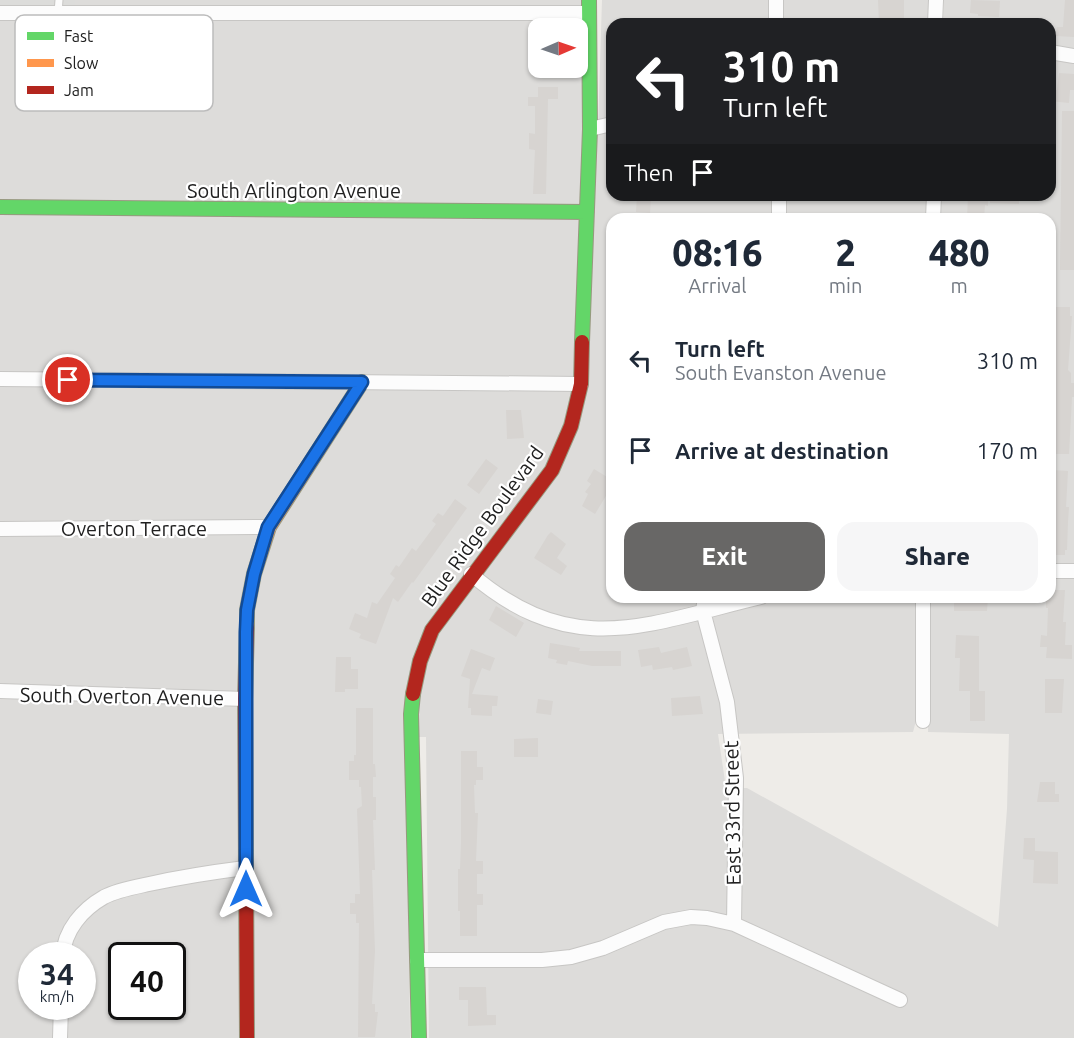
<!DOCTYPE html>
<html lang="en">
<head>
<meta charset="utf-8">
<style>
	body { margin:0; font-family:Ubuntu,sans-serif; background:#f6f6f7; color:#1f2937; height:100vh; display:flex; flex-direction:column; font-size:22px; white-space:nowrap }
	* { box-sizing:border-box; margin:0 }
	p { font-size:20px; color:#747a83 }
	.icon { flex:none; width:33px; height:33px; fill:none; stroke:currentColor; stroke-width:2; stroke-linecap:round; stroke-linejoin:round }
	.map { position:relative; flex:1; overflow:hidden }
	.panel { position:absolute; left:606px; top:213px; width:450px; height:390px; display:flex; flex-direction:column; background:#fff; border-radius:18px; box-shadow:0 2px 4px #0004 }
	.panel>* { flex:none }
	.guide { position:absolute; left:606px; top:18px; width:450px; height:183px; border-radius:18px; box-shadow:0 2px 4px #0004; background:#202124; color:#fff; overflow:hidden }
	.needle { width:39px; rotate:88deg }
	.fabs { position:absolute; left:528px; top:18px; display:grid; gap:12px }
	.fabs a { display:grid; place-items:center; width:60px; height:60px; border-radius:12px; background:#fff; box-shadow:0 2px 4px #0004; font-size:30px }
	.speed { position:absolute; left:18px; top:942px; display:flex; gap:12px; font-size:30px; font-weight:700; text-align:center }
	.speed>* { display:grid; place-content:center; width:78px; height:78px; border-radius:50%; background:#fff; box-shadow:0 2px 4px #0004; line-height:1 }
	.speed small { font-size:15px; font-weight:400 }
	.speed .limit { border:3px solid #111; border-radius:9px; background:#fff; color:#111 }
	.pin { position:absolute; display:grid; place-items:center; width:51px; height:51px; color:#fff; margin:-26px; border:3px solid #fff; border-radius:50%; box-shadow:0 2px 6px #0007 }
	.me { position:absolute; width:66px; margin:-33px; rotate:0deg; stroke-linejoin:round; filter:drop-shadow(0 0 4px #0008) }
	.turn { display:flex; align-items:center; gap:21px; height:126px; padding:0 18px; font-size:27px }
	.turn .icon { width:78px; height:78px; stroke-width:2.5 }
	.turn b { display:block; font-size:42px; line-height:51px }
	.then { display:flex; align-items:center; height:57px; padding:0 18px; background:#0003; gap:12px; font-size:22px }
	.eta { display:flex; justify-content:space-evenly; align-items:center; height:102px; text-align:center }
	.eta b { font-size:36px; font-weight:800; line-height:42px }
	.action { display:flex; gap:12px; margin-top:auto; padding:12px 18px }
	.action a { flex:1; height:69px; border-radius:18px; background:#686766; color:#fff; font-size:24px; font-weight:800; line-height:69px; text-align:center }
	.action a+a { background:#f6f6f7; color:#1f2937 }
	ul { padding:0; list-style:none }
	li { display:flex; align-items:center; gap:18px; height:90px; padding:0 18px }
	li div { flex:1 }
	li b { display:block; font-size:22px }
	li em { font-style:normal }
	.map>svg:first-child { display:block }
	.residential { fill:#dddcda; fill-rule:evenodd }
	.religious { fill:#dcdcda }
	.building { fill:#d7d4d1 }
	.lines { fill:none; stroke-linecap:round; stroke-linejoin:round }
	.lane-casing { stroke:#c7c6c4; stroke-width:9 }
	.street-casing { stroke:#c7c6c4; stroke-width:16 }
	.fast-casing { stroke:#97997f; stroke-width:16 }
	.slow-casing { stroke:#97997f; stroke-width:16 }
	.jam-casing { stroke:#97997f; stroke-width:16 }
	.lane { stroke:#fcfcfc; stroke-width:7 }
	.street { stroke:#fcfcfc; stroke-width:14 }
	.fast { stroke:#63d668; stroke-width:14 }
	.slow { stroke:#ff974d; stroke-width:14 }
	.jam { stroke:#b3261e; stroke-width:14 }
	.route-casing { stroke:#114b97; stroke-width:15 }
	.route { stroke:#1a73e8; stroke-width:10 }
	.labels { text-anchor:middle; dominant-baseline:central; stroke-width:4.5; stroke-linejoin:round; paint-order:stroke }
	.street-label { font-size:20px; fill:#202020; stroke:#fff }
	.key { fill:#fff; stroke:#bcbcbc; stroke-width:1.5 }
	.key-label { font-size:16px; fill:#202020 }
</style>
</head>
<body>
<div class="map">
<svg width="1074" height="1038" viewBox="0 0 1074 1038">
	<rect width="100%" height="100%" fill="#eeece8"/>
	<!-- residential -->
	<path class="residential" d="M75,0h509l14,129 4,-129h331v24h-321v171h317l-1,24h-316v378h308l-3,120 -4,15 -195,2 8,54h21l251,139 9,-118 2,-75 -81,-2 3,-135h119v-378h-111l1,-24h110v-171h-107l1,-24h130v1038h-645l-3,-301h-19l3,301h-410v-1018l75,-1zM538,28h40v40h-40zM32,956h50v50h-50zM122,956h50v50h-50z"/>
	<!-- religious -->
	<path class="religious" d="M0,0h75v7h-75z"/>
	<!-- building -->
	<path class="building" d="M878,0h26v18h-10v6h-15z
		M971,0l29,1 -1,16 -21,-1v-2l-8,-1z
		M1065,0h9v37l-18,-1 1,-9h6z
		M1059,73l15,1v16h-4l-1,13 -19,-2v-12l7,1z
		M538,87h20v12h-10l-2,95h-13l2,-44 -6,-1v-16l6,1v-28h-7v-9h10z
		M1062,111h12v159h-14z
		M637,195h14l-1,18 -14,-1z
		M968,195h20v11l-3,-1 -1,14h-17z
		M990,195h29v9l-29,-1z
		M1056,307h14v9h2l-4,54 3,3v10h3v14h-2l-3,57h-19v-17h3l1,-40v-41h-3l1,-12h4z
		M506,410h15l3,28 -17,1z
		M486,459l12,9 -19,26 -12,-9z
		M594,469l18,11v6l-17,28 -13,-8 6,-12 -3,-2 6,-8 -4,-3z
		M1053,470l15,1 -2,36h3l-1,15 -1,28h-2v5h-15l1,-79h1z
		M455,499l12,9 -54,75 -1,-1 -14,20 -5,-4 -17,46 -17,-6 2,-4 -12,-5 6,-16 12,5 5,-16 5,2 18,-26 -5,-4 6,-9 3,2 13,-19 4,3 20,-27 -4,-3 6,-8 5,3z
		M551,532l15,12 -9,14 10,8 -6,9 -27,-17 14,-23z
		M1050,590h15l-2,32h3l-1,23h7v14l-26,-1 1,-11h-7l1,-12 6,1 1,-28h-2v-11h4z
		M954,597l34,1 -1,13h-33z
		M496,606l28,17 -8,14 -27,-17z
		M956,635l23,1v55h6v30h-15v-30h-11l1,-33h-5z
		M550,643l30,5 -1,3h42v15h-29l-24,-5 -1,4 -11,-2 1,-3 -9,-2z
		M659,647l2,6 26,-6 5,19 -19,4 -1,-3 -19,3 -1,-5 -11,2 -3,-17z
		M471,649l24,9 -5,13 -8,-3 -10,26 26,2 -1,10h-5v10l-21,-1v-7h-3l2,-29 -9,-3z
		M336,657h15v12h7v20h-13v3h-10z
		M1045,679h19l-2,34h-17z
		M700,696l3,18 -31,2 -1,-18z
		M538,699l15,2 -2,14 -15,-2z
		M356,708h17v56h2l1,13h-3v20h3v23h-3l2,50h-3l3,81 -3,53h3v8h3l-3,25h-17l1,-114h-3v-9h-6v-11h5v-9h5l-3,-85 5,-3 -1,-19h-2v-7h-10v-19h5v-6h2z
		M538,738v19h-24v-18z
		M461,751h16v16h6v13h-7v5h-2l1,28h3l-2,48h7v13h-6v20h6v11h-6v31h-17v-25h-2v-42h2l1,-26z
		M1040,782h15v12h4v8h-22z
		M1024,838h11v13l23,1v32l-25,-1 1,-23 -11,-1z
		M459,987h27l1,28h9v10l-28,1v-26h-9z"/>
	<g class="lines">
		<!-- lane casing -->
		<g class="lane-casing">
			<path id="lane" d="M58,13l1,-13"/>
		</g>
		<!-- street casing -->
		<g class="street-casing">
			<path id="street" d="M776,0v24
				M0,13h587
				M935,24l1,-24
				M1050,52l24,4
				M590,129l22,-5
				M779,195v24
				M933,219l1,-24
				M0,379l581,5
				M0,529l269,-2
				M1050,571h24
				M471,574c102,87 176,50 290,23
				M705,597l-2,14 24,91 9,76 -2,146
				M923,597v124
				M0,691l245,8
				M63,956c1,-26 20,-47 41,-59 13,-7 31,-10 45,-13 32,-7 64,-12 96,-16
				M417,960h125l29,-3 32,-9 61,-26 27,-5 16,1 27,6 166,76
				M60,1038l1,-32"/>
		</g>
		<!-- fast casing -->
		<g class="fast-casing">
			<path id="fast" d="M0,207l587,5
				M582,342l8,-213 -1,-129
				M413,694l-2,20 8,324"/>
		</g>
		<!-- slow casing -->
		<g class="slow-casing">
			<path id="slow" d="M247,627v-17l7,-36 15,-47 93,-145"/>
		</g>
		<!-- jam casing -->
		<g class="jam-casing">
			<path id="jam" d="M247,627l-2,72 2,339
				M413,694l7,-33 12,-31 120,-160 19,-44 10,-42 1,-42"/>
		</g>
		<!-- lane -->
		<use href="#lane" class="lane"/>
		<!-- street -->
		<use href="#street" class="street"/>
		<!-- fast -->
		<use href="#fast" class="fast"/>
		<!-- slow -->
		<use href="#slow" class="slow"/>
		<!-- jam -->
		<use href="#jam" class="jam"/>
	</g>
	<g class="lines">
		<!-- route casing -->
		<g class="route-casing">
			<path id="route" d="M68,380l294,2 -94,145 -14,47 -7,36 -1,22v257"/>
		</g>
		<!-- route -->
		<use href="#route" class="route"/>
	</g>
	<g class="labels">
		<!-- street labels -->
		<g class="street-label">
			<text x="294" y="190">South Arlington Avenue</text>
			<text transform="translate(482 526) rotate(-54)">Blue Ridge Boulevard</text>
			<text x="134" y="528">Overton Terrace</text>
			<text transform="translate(122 696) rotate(1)">South Overton Avenue</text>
			<text transform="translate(732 813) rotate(-91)">East 33rd Street</text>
		</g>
	</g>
	<!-- legend -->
	<rect x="15" y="15" width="198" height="96" rx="9" class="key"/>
	<rect x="27" y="32" width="27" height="8" fill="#63d668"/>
	<rect x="27" y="59" width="27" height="8" fill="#ff974d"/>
	<rect x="27" y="86" width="27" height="8" fill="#b3261e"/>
	<g class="key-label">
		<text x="64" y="42">Fast</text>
		<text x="64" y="69">Slow</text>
		<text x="64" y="96">Jam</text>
	</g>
</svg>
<div class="fabs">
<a><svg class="needle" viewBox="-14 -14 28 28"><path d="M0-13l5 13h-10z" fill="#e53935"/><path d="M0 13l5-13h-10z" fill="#747a83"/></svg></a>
</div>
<div class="speed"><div>34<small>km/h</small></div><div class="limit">40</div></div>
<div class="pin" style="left:68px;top:380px;background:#d93025"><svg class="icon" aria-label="arrive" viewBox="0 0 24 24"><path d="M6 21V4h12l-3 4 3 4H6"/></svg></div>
<svg class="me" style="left:246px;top:889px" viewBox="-20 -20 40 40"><path d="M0-17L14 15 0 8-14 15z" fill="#1a73e8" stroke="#fff" stroke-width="4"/></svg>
<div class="guide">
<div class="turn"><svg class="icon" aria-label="left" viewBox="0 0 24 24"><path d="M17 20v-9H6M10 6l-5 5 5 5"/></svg><div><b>310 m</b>Turn left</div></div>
<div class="then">Then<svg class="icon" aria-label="arrive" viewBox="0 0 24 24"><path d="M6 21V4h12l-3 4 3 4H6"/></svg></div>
</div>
<section class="panel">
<div class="eta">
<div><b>08:16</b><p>Arrival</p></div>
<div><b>2</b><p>min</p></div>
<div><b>480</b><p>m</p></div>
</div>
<ul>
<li><svg class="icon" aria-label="left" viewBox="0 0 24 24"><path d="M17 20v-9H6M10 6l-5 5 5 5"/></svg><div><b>Turn left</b><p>South Evanston Avenue</p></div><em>310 m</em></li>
<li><svg class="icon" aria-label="arrive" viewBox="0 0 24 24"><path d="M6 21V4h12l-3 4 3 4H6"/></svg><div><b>Arrive at destination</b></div><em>170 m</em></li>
</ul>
<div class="action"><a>Exit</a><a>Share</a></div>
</section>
</div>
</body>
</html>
